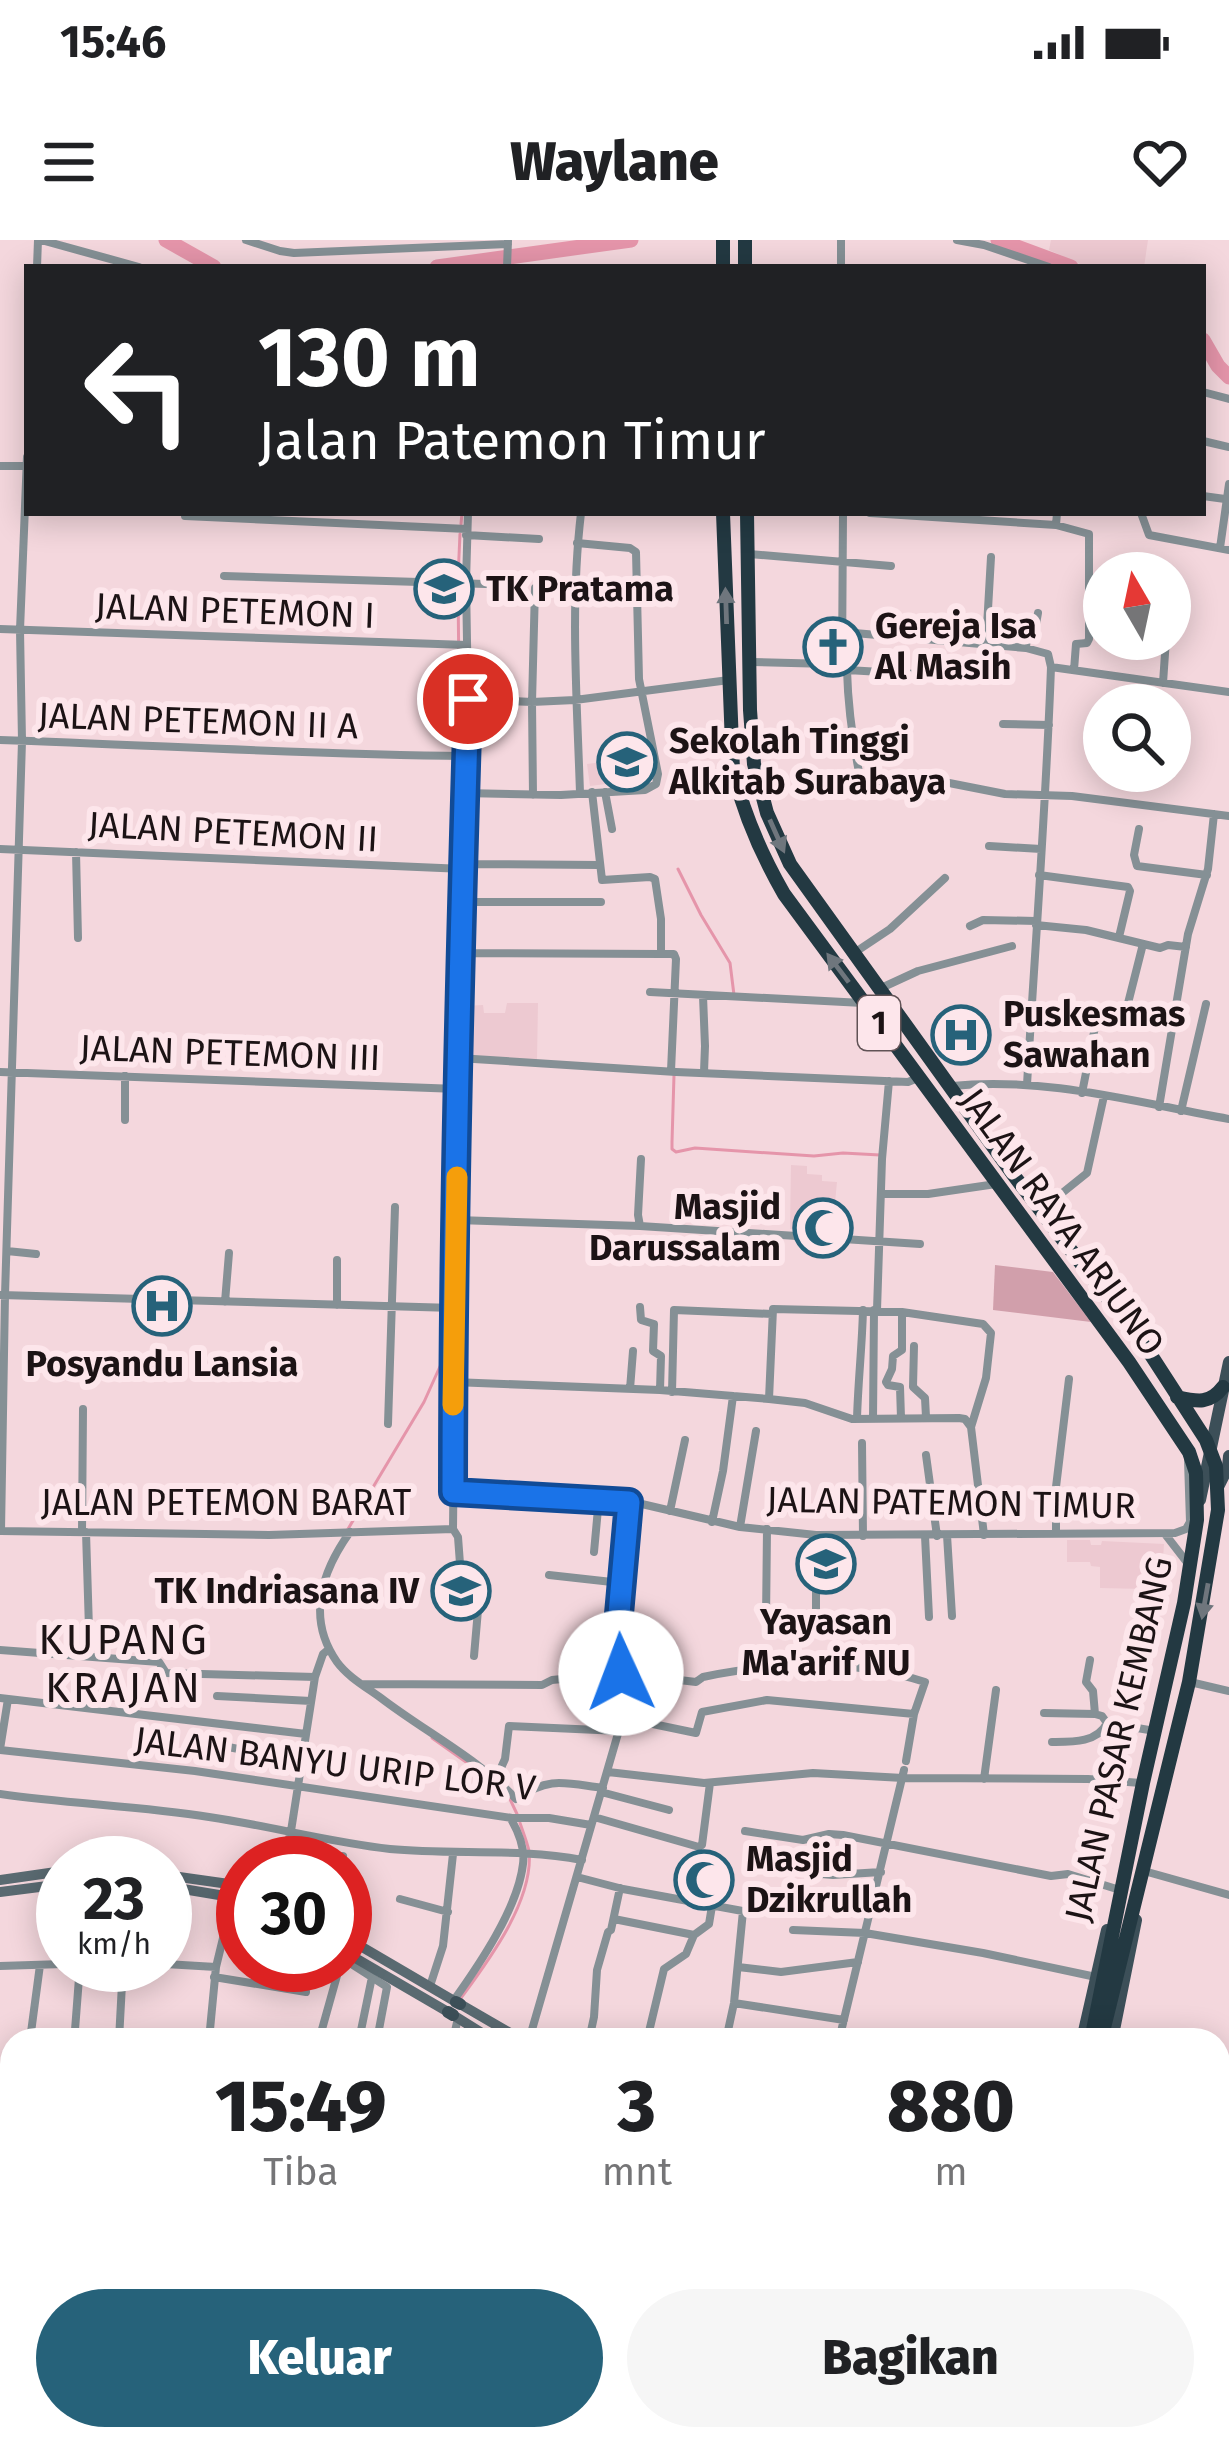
<!DOCTYPE html>
<html lang="id">
<head>
<meta charset="utf-8">
<style>
	body { margin:0; font-family:"Fira Sans",sans-serif; background:#f6f6f6; color:#202124; height:100vh; display:flex; flex-direction:column; font-size:45px; white-space:nowrap }
	* { box-sizing:border-box; margin:0 }
	p { font-size:39px; color:#757577 }
	.icon { flex:none; width:66px; height:66px; fill:none; stroke:currentColor; stroke-width:2; stroke-linecap:round; stroke-linejoin:round }
	.map { position:relative; flex:1; overflow:hidden }
	.sheet { position:absolute; left:0px; top:1788px; width:1230px; height:423px; display:flex; flex-direction:column; background:#fff; border-radius:36px 36px 0 0; box-shadow:0 6px 30px #0003 }
	.sheet>* { flex:none }
	.banner { position:absolute; left:24px; top:24px; width:1182px; height:252px; border-radius:0px; box-shadow:0 6px 30px #0003; background:#202124; color:#fff; overflow:hidden }
	.needle { width:78px; rotate:351deg }
	.tools { position:absolute; left:1083px; top:312px; display:grid; gap:24px }
	.tools a { display:grid; place-items:center; width:108px; height:108px; border-radius:50%; background:#fff; box-shadow:0 6px 30px #0003; font-size:60px }
	.speed { position:absolute; left:36px; top:1596px; display:flex; gap:24px; font-size:60px; font-weight:700; text-align:center }
	.speed>* { display:grid; place-content:center; width:156px; height:156px; border-radius:50%; background:#fff; box-shadow:0 6px 30px #0003; line-height:1 }
	.speed small { font-size:30px; font-weight:400 }
	.speed .limit { border:18px solid #d22; background:#fff; color:#111 }
	.pin { position:absolute; display:grid; place-items:center; width:102px; height:102px; color:#fff; margin:-51px; border:6px solid #fff; border-radius:50%; box-shadow:0 3px 12px #0007 }
	.me { position:absolute; width:132px; margin:-66px; rotate:358deg; stroke-linejoin:round; filter:drop-shadow(0 0 9px #0008) }
	.turn { display:flex; align-items:center; gap:42px; height:252px; padding:0 36px; font-size:54px }
	.turn .icon { width:156px; height:156px; stroke-width:2.5 }
	.turn b { display:block; font-size:84px; line-height:102px }
	.eta { display:flex; justify-content:space-evenly; align-items:center; height:204px; text-align:center }
	.eta b { font-size:72px; font-weight:800; line-height:84px }
	.primary-button { display:flex; gap:24px; margin-top:auto; padding:24px 36px }
	.primary-button a { flex:1; height:138px; border-radius:72px; background:#26627a; color:#fff; font-size:48px; font-weight:800; line-height:138px; text-align:center }
	.primary-button a+a { background:#f6f6f6; color:#202124 }
	.status { display:flex; justify-content:space-between; align-items:center; height:84px; padding:0 60px; background:#fff; direction:ltr }
	.status svg { height:33px; fill:currentColor }
	header { display:flex; justify-content:space-between; align-items:center; height:156px; padding:0 36px; background:#fff; font-size:54px; font-weight:800 }
	.map>svg:first-child { display:block }
	.built { fill:#edc9d1 }
	.green { fill:#d19fab }
	.lines { fill:none; stroke-linecap:round; stroke-linejoin:round }
	.stream { stroke:#e595aa; stroke-width:3 }
	.river { stroke:#e595aa; stroke-width:15 }
	.street { stroke:#859095; stroke-width:8 }
	.secondary { stroke:#5a6a71; stroke-width:10 }
	.primary { stroke:#3c4f58; stroke-width:12 }
	.highway { stroke:#233942; stroke-width:14 }
	.oneway { fill:#6f767d }
	.route-casing { stroke:#114b97; stroke-width:30 }
	.route { stroke:#1a73e8; stroke-width:21 }
	.slow { stroke:#f59e0b; stroke-width:21 }
	.labels { text-anchor:middle; dominant-baseline:central; stroke-width:12; stroke-linejoin:round; paint-order:stroke }
	.shield { fill:#fde6eb; stroke:#605255; stroke-width:3 }
	.shield-label { font-size:33px; font-weight:bold; fill:#1c1315 }
	.poi-label { font-size:36px; font-weight:bold; fill:#1c1315; stroke:#fde6eb; text-anchor:start }
	.street-label { font-size:36px; fill:#1c1315; stroke:#fde6eb }
	.quarter-label { font-size:42px; letter-spacing:3px; fill:#1c1315; stroke:#fde6eb }
</style>
</head>
<body>
<div class="status"><b>15:46</b><svg viewBox="0 0 49 12"><path d="M0 12V9h3v3zM5 12V6h3v6zM10 12V3h3v9zM15 12V0h3v12zM26 1h20v11H26zM47 4h2v5h-2z"/></svg></div>
<header><svg class="icon" aria-label="menu" viewBox="0 0 24 24"><path d="M4 6h16M4 12h16M4 18h16"/></svg>Waylane<svg class="icon" aria-label="heart" viewBox="0 0 24 24"><path d="M12 20l-8-8c-3-5 5-10 8-4 3-6 11-1 8 4z"/></svg></header>
<div class="map">
<svg width="1229" height="2210" viewBox="0 0 1229 2210">
	<rect width="100%" height="100%" fill="#f4d7dd"/>
	<!-- built -->
	<path class="built" d="M1051,0h97l-4,27h-57l-38,-17z
		M649,502l4,36 -63,8 -3,-22 31,-4 -1,-15z
		M507,763h31l-1,57 -74,-4 2,-50 18,-1 1,8h21z
		M791,925l16,1v8l15,1v6l15,1 -5,52 -42,-5z
		M1067,1300h23l1,5h10l1,-4 62,3 -4,61 -16,-1v-15l-44,-1v-21l-9,-1 -1,-4h-23z"/>
	<!-- green -->
	<path class="green" d="M995,1025l58,7 38,50 -98,-12z"/>
	<g class="lines">
		<!-- stream -->
		<path class="stream" d="M498,20v7
			M461,284l1,-11
			M458,338l2,-44
			M458,348l2,182
			M678,629l23,46 29,48 4,32
			M455,788l3,-75
			M674,835l-2,67v7l4,3 19,-4 119,8 29,-3 37,2
			M451,1064l2,-135
			M348,1289l76,-127 27,-60v-29
			M432,1498l41,29
			M508,1555l9,19
			M461,1758c28,-38 73,-98 68,-147 -2,-9 -6,-19 -9,-28"/>
		<!-- river -->
		<path class="river" d="M166,0l48,27
			M998,0l73,27
			M437,27l194,-27
			M1203,100l15,26 11,11
			M1022,2199l12,11"/>
		<!-- street -->
		<path class="street" d="M41,0l98,27
			M246,0l34,11 14,2 214,-9
			M957,0l27,5 65,22
			M37,27l1,-27
			M507,27l1,-26
			M841,27v-27
			M1203,152l26,7
			M1203,201l26,6
			M0,226h27
			M1203,256l22,3
			M468,273l-2,69 2,117 -5,94v109l-5,156 -5,471 5,8 3,40 16,5 3,5 -6,69
			M870,273l186,12 33,9v105l-2,4 -11,1 -2,26
			M1141,273l8,22 80,15
			M185,276l282,13
			M1056,285l1,-12
			M466,295l73,4
			M1220,308l9,-64
			M749,314l142,12
			M224,336l297,9
			M0,389l467,16
			M843,392l183,16 22,6 3,13c-5,140 -16,279 -24,418
			M986,404l5,-87
			M1026,408l2,-23 8,-1 2,-11
			M751,422l79,2 12,1 5,5 103,6
			M842,425l1,-152
			M1051,427l178,25
			M847,430c1,38 6,74 14,112l7,5 40,-7 31,1 66,13 67,2 157,20
			M1163,443l3,-44
			M468,459l64,3 43,-2 154,-20
			M1003,484l46,1
			M0,500c155,5 311,15 466,16
			M592,552l10,88 48,-3 5,2 6,40v35h13l2,5 -5,112
			M605,552l7,37
			M463,553l98,2 84,-5 11,-6 2,-10 -19,-95 -3,-127 -6,-4 -53,-5
			M580,553c-3,-93 -10,-187 1,-280
			M533,555l-1,-93 3,-114
			M1139,589l-5,26 3,11 70,9
			M989,606l52,3
			M0,609l464,20
			M76,612l2,86
			M464,624l135,1
			M1039,635l89,12 2,4 -11,46
			M463,662h138
			M1036,685l50,5 74,18 8,-3 18,2
			M970,686l13,-6 53,1
			M461,713l200,1
			M854,713l36,-24 55,-51
			M879,749l39,-18 94,-25
			M650,752l213,11
			M703,756l2,50 -1,26
			M458,818l218,14 232,10 10,-4
			M0,832l458,17
			M952,846c92,-10 186,17 277,33
			M1082,853l14,-71 4,-3 23,4 20,-79
			M1159,867l29,-173 20,-65 6,-55
			M1181,871l25,-107
			M125,880v-44
			M881,954h47l68,-10
			M1041,970l46,-37 17,-77
			M457,980l183,6 280,18
			M640,986l-2,-11 3,-56
			M7,1011l29,3
			M1,1055l453,13
			M225,1062l4,-49
			M337,1065v-45
			M640,1067l1,13 13,4 -1,27 8,5 -1,34
			M877,1070l5,-151 7,-78
			M914,1106l-1,41 12,11 1,19
			M453,1142l207,8 109,9 36,4 47,16 107,-1 6,1 6,8
			M630,1149l3,-38
			M672,1152l2,-82 98,4
			M769,1159l4,-90 129,3 81,12 8,9 -5,45 -15,49 13,108
			M901,1178l-1,-31 -12,-2 -2,-3 6,-13 1,-13 9,-6v-38
			M857,1179c1,-37 5,-71 6,-109
			M873,1179l1,-109
			M388,1184l7,-217
			M862,1203l1,93
			M926,1215l11,81
			M453,1252l176,9 111,26 76,8 359,-2 11,-4 4,-7 -2,-62
			M670,1271l15,-71
			M712,1282l11,-51 10,-75
			M740,1287l16,-96
			M1,1291l4,-236 17,-554 -2,-111 7,-173
			M1,1291l268,4 184,-6
			M82,1292l1,-123
			M86,1292l3,97
			M350,1292c-28,39 -44,86 -13,130 11,15 29,25 44,36 43,33 99,62 135,101 34,-23 48,-16 87,-11
			M1056,1293v-46l13,-108
			M1165,1294l24,31
			M816,1295v92
			M947,1295l5,81
			M925,1296l4,81
			M594,1312l5,-54
			M549,1335l72,8
			M766,1380l1,-91
			M0,1410l159,12 7,11 149,4
			M1090,1420l-4,22 7,9 2,23
			M621,1433l-2,-59 10,-113
			M1190,1442l39,9
			M362,1444l180,1 10,-5 69,-7 75,9 7,-5c71,-15 152,-18 222,5l-11,32 -8,47
			M217,1456l94,5
			M0,1458l306,36
			M1044,1473l51,1 7,2 5,7 48,8
			M624,1478l72,15 6,-21 65,-12 147,14
			M204,1502l98,20
			M1052,1502c20,0 45,1 55,-19
			M0,1509l8,-50
			M0,1510l195,21 317,47h37l42,7
			M608,1532l96,11 109,-10 90,5 185,1 53,4
			M496,1539l9,-20 4,-33 111,5
			M984,1539l12,-89
			M601,1552l68,18
			M0,1554c70,10 140,12 209,23 61,9 120,25 181,32 63,6 130,-1 192,11
			M594,1577l105,30 3,-2 8,-62
			M745,1591l58,9 26,-6 14,1 208,41 17,-2 52,16
			M282,1623l9,-32 24,-154 8,-23 6,-5
			M341,1623l2,-7
			M749,1628l84,7 48,-3
			M1144,1631l85,24
			M577,1637l46,12 125,23 124,-4
			M400,1659l48,13
			M614,1679l80,16
			M793,1690l72,3 118,20 113,24
			M345,1720l42,27 -10,53
			M165,1724l51,3
			M0,1726l63,-2
			M738,1727l43,5 77,-10
			M214,1737l92,15
			M430,1746l13,-40 10,-92
			M454,1760c25,-35 64,-92 69,-136 2,-15 -4,-31 -12,-45
			M734,1763l110,17
			M75,1790l5,-65
			M30,1800l10,-75
			M119,1800l4,-75
			M209,1800l7,-73 17,-70
			M319,1800l21,-75
			M359,1800l13,-63
			M453,1800l5,-22
			M529,1800l106,-365
			M589,1800l5,-23 3,-47 11,-38 3,-2 9,-42
			M647,1800l17,-71 22,-15 8,-19 15,-11 3,-18
			M726,1800l8,-37 9,-92
			M839,1800l65,-270
			M1229,1838v43
			M0,1858l12,1
			M1218,1939l9,-2 2,-27
			M0,1968l12,-70
			M0,2077l12,1
			M0,2147l12,-52
			M1218,2159l11,-1
			M286,2199v11
			M328,2199l2,11
			M356,2199v5l21,1 13,5
			M522,2199l22,2
			M725,2199l34,11
			M999,2199l11,11
			M179,2210l4,-11
			M631,2210l6,-11
			M653,2210l4,-11
			M686,2210l4,-11"/>
		<!-- secondary -->
		<path class="secondary" d="M165,1635l78,11
			M0,1640l63,-9
			M165,1646l78,13
			M0,1652l63,-8
			M345,1697l111,65
			M345,1712l103,60
			M460,1764l62,36
			M453,1775l40,25
			M923,2210l3,-11"/>
		<!-- primary -->
		<path class="primary" d="M1219,1245l9,-18 1,-11
			M1200,1260l29,-138
			M456,1762l4,2
			M448,1772l5,3
			M1082,1800l25,-110
			M1112,1800l24,-120
			M1218,2024h11
			M1054,2199l9,11
			M1089,2199l11,11"/>
		<!-- highway -->
		<path class="highway" d="M723,0v27
			M745,27v-27
			M723,273l10,257c11,45 28,84 51,124l345,468 60,90 7,21 1,47 -13,83 -41,180 -52,257
			M747,273l3,197 4,54 13,49 23,51 222,309 139,182 55,85 10,26 2,44 -29,172 -88,358
			M1177,1157c21,5 33,7 46,-10
			M1063,2199l12,11
			M1079,2199l10,11"/>
	</g>
	<!-- one-way arrows -->
	<defs><path id="oneway-solid" d="M-6-.8H1V-3.2L6.5 0L1 3.2V.8H-6Z" transform="scale(3)"/></defs>
	<g class="oneway">
		<use href="#oneway-solid" transform="translate(726 366) rotate(-92)"/>
		<use href="#oneway-solid" transform="translate(777 596) rotate(66)"/>
		<use href="#oneway-solid" transform="translate(838 728) rotate(-127)"/>
		<use href="#oneway-solid" transform="translate(1205 1361) rotate(100)"/>
	</g>
	<g class="lines">
		<!-- route casing -->
		<g class="route-casing">
			<path id="route" d="M468,459c-8,264 -15,529 -15,793l176,10 -10,112 2,59"/>
		</g>
		<!-- route -->
		<use href="#route" class="route"/>
		<!-- slow -->
		<path class="slow" d="M453,1165l4,-228"/>
	</g>
	<!-- icons -->
	<defs>
		<g id="school-ring" transform="scale(3)"><circle r="9.5" fill="#fde6eb" stroke="#26627a" stroke-width="1.5"/><path d="M0-5L7-2L0 1L-7-2ZM-4 1L0 2.5L4 1V4Q0 6-4 4Z" fill="#26627a"/></g>
		<g id="church-ring" transform="scale(3)"><circle r="9.5" fill="#fde6eb" stroke="#26627a" stroke-width="1.5"/><path d="M-1.2-6h2.4v3.5h3.3v2.4h-3.3V6h-2.4V-.1h-3.3v-2.4h3.3Z" fill="#26627a"/></g>
		<g id="university-ring" transform="scale(3)"><circle r="9.5" fill="#fde6eb" stroke="#26627a" stroke-width="1.5"/><path d="M0-5L7-2L0 1L-7-2ZM-4 1L0 2.5L4 1V4Q0 6-4 4Z" fill="#26627a"/></g>
		<g id="hospital-ring" transform="scale(3)"><circle r="9.5" fill="#fde6eb" stroke="#26627a" stroke-width="1.5"/><path d="M-5-5h3v3.5h4V-5h3V5h-3V1.5h-4V5h-3Z" fill="#26627a"/></g>
		<g id="mosque-ring" transform="scale(3)"><circle r="9.5" fill="#fde6eb" stroke="#26627a" stroke-width="1.5"/><path d="M3.5-4.9A6 6 0 1 0 3.5 4.9A5 5 0 1 1 3.5-4.9Z" fill="#26627a"/></g>
	</defs>
	<g fill-rule="evenodd">
		<use href="#school-ring" x="444" y="349"/>
		<use href="#church-ring" x="833" y="407"/>
		<use href="#university-ring" x="627" y="522"/>
		<use href="#hospital-ring" x="961" y="795"/>
		<use href="#mosque-ring" x="823" y="988"/>
		<use href="#hospital-ring" x="162" y="1066"/>
		<use href="#school-ring" x="826" y="1324"/>
		<use href="#school-ring" x="461" y="1351"/>
		<use href="#mosque-ring" x="704" y="1640"/>
	</g>
	<g class="labels">
		<!-- shield labels -->
		<rect class="shield" x="858" y="756" width="42" height="54" rx="9"/>
		<g class="shield-label">
			<text x="879" y="783">1</text>
		</g>
		<!-- poi labels -->
		<g class="poi-label">
			<text x="486" y="349">TK Pratama</text>
			<text x="875" y="386">Gereja Isa<tspan x="875" dy="41">Al Masih</tspan></text>
			<text x="669" y="501">Sekolah Tinggi<tspan x="669" dy="41">Alkitab Surabaya</tspan></text>
			<text x="1003" y="774">Puskesmas<tspan x="1003" dy="41">Sawahan</tspan></text>
			<text x="781" y="967" text-anchor="end">Masjid<tspan x="781" dy="41">Darussalam</tspan></text>
			<text x="162" y="1124" text-anchor="middle">Posyandu Lansia</text>
			<text x="419" y="1351" text-anchor="end">TK Indriasana IV</text>
			<text x="826" y="1382" text-anchor="middle">Yayasan<tspan x="826" dy="41">Ma'arif NU</tspan></text>
			<text x="746" y="1619">Masjid<tspan x="746" dy="41">Dzikrullah</tspan></text>
		</g>
		<!-- street labels -->
		<g class="street-label">
			<text transform="translate(235 371) rotate(2)">JALAN PETEMON I</text>
			<text transform="translate(198 481) rotate(2)">JALAN PETEMON II A</text>
			<text transform="translate(233 592) rotate(3)">JALAN PETEMON II</text>
			<text transform="translate(230 813) rotate(2)">JALAN PETEMON III</text>
			<text transform="translate(1062 982) rotate(54)">JALAN RAYA ARJUNO</text>
			<text x="226" y="1263">JALAN PETEMON BARAT</text>
			<text transform="translate(951 1263) rotate(1)">JALAN PATEMON TIMUR</text>
			<text transform="translate(1119 1499) rotate(-77)">JALAN PASAR KEMBANG</text>
			<text transform="translate(335 1524) rotate(7)">JALAN BANYU URIP LOR V</text>
		</g>
		<!-- quarter labels -->
		<g class="quarter-label">
			<text x="124" y="1400">KUPANG<tspan x="124" dy="48">KRAJAN</tspan></text>
		</g>
	</g>
</svg>
<div class="tools">
<a><svg class="needle" viewBox="-14 -14 28 28"><path d="M0-13l5 13h-10z" fill="#e53935"/><path d="M0 13l5-13h-10z" fill="#757577"/></svg></a>
<a><svg class="icon" aria-label="search" viewBox="0 0 24 24"><circle cx="10" cy="10" r="6"/><path d="M15 15l6 6"/></svg></a>
</div>
<div class="speed"><div>23<small>km/h</small></div><div class="limit">30</div></div>
<div class="pin" style="left:468px;top:459px;background:#d93025"><svg class="icon" aria-label="arrive" viewBox="0 0 24 24"><path d="M6 21V4h12l-3 4 3 4H6"/></svg></div>
<svg class="me" style="left:621px;top:1433px" viewBox="-20 -20 40 40"><circle r="19" fill="#fff"/><path d="M0-13L10 11 0 6-10 11z" fill="#1a73e8"/></svg>
<div class="banner">
<div class="turn"><svg class="icon" aria-label="left" viewBox="0 0 24 24"><path d="M17 20v-9H6M10 6l-5 5 5 5"/></svg><div><b>130 m</b>Jalan Patemon Timur</div></div>
</div>
<section class="sheet">
<div class="eta">
<div><b>15:49</b><p>Tiba</p></div>
<div><b>3</b><p>mnt</p></div>
<div><b>880</b><p>m</p></div>
</div>
<div class="primary-button"><a>Keluar</a><a>Bagikan</a></div>
</section>
</div>
</body>
</html>
